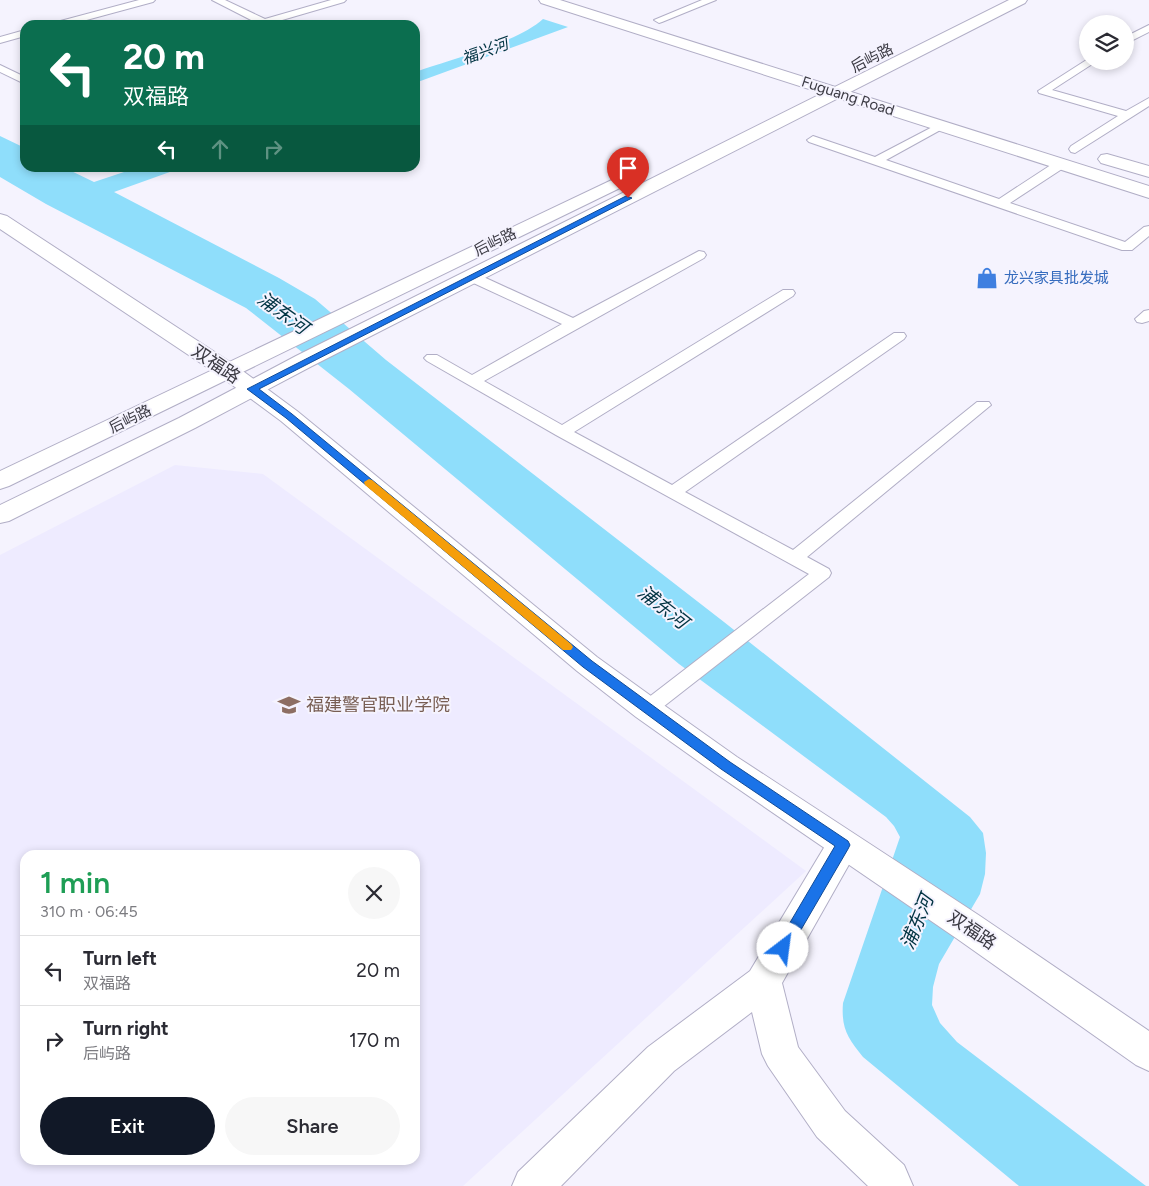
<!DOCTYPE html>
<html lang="en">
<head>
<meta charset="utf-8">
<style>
	body { margin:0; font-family:Figtree,"Noto Sans SC",sans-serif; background:#f7f7f7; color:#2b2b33; height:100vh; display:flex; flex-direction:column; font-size:19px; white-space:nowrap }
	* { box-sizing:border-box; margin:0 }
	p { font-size:16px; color:#7c7c81 }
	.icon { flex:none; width:28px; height:28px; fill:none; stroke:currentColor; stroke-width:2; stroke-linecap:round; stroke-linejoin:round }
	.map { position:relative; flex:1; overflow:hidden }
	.side { position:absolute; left:20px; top:850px; width:400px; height:315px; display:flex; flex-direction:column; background:#fff; border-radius:15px; box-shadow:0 2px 8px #0003 }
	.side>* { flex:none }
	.guide { position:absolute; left:20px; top:20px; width:400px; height:152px; border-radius:15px; box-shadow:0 2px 8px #0003; background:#0b6e4f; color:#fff; overflow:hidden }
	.tools { position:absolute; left:1079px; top:15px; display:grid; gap:10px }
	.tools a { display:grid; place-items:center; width:55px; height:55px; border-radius:50%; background:#fff; box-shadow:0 2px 8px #0003; font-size:25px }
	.pin { position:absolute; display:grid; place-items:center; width:42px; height:42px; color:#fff; margin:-51px -21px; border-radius:50% 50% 50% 0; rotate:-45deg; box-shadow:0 0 5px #0007 }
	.pin .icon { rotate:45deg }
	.me { position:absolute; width:55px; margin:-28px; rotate:30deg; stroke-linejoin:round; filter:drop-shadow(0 0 4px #0008) }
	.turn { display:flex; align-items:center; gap:18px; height:105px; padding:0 20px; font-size:22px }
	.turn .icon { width:65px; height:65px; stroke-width:2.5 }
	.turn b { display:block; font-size:35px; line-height:42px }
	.lanes { display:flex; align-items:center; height:48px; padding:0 20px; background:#0003; justify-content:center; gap:25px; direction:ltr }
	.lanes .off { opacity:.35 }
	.round { display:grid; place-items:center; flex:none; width:52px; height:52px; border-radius:26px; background:#f7f7f7 }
	.overview { display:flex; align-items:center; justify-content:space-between; height:85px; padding:0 20px }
	h1 { font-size:30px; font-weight:600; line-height:38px; color:#1e9e55 }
	.primary-button { display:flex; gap:10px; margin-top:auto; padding:10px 20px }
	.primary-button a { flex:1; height:58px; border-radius:30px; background:#111827; color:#fff; font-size:20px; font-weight:600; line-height:58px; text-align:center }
	.primary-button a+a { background:#f7f7f7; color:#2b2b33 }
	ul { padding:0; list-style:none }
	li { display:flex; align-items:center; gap:15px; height:70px; padding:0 20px; border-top:1px solid #e1e1e2 }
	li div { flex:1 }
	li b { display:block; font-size:19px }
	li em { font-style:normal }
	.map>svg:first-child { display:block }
	.built { fill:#eeebff; fill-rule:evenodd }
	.water { fill:#8fdefb }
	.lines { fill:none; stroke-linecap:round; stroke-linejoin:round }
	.service-casing { stroke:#b1aec6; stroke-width:2 }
	.minor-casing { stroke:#b1aec6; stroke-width:2 }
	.tertiary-casing { stroke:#b1aec6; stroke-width:2 }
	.secondary-casing { stroke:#b1aec6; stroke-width:2 }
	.primary-casing { stroke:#b1aec6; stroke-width:2 }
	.service { fill:#fff; fill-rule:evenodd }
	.minor { fill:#fff; fill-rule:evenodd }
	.tertiary { fill:#fff; fill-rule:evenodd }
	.secondary { fill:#fff; fill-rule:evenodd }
	.primary { fill:#fff; fill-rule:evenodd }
	.route { fill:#1a73e8; stroke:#114b97 }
	.slow { fill:#f59e0b }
	.labels { text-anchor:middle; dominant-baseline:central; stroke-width:4; stroke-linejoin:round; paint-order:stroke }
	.far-street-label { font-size:15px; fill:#3c3b44; stroke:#f5f3fe }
	.far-shop-label { font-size:15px; fill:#366cbe; stroke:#f5f3fe; text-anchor:start }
	.far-water-label { font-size:16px; font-style:italic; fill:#003342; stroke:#f5f3fe }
	.street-label { font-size:18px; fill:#3c3b44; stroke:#f5f3fe }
	.education-label { font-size:18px; fill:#785e54; stroke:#f5f3fe; text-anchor:start }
	.water-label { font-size:19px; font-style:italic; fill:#003342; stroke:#f5f3fe }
</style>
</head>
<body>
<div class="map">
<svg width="1149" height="1186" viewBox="0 0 1149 1186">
	<rect width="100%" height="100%" fill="#f5f3fe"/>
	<!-- built -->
	<path class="built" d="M175,465l88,9 543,397 -343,315h-463v-631zM25,855h390v305h-390z"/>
	<!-- water -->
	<path class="water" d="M543,19l25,8 -153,56v-11c34,-12 103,-30 128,-53z
		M0,136l25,12v20h40l29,14 42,-14h45l-67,24 165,86 36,21 71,61 338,262 246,195 13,16 3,20 -1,21 -5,20 -41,70 -6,23 -1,18 8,18 17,19 189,144h-127l-156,-129c-15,-19 -22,-28 -20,-54l57,-166 -6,-11 -8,-9 -207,-153 -330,-275 -103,-81 -200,-104 -46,-27z"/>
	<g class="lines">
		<!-- service casing -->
		<g class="service-casing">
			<path id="service" d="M139,0h16l-2,2 -85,23h-16l1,-2z
				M212,0h13l40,19 66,-19h15l-2,2 -79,23h-16l6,-3z
				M702,0h14l-54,22 -3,1 -5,-3z
				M1149,25v7l-24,12v-7z
				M25,30v6l-25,7v-6z
				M1088,59v2h9l-45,29 74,21 23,-13v8l-74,47 -4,-1 -2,-3 2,-3 47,-30 -79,-23 -1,-2z
				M0,65l25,12v7l-25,-12z
				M940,123l4,1 2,2 -2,2 -58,32 113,39 58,-38h8l2,3 -2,3 -55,36 115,39 19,-15 5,-1v10l-17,14h-10l-313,-108 -2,-2 6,-4 62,21z
				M699,251l5,1 2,3 -2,3 -220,123 78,44 221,-135h10l2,3 -2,3 -219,136 98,53 222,-152h10l2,3 -2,3 -219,153 108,58 184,-148h12l2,3 -184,152 22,12 2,4 -2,4 -175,137 -7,3 -7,-3 -3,-5 3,-5 169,-130 -253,-139 -129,-74 -3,-3 3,-3h10l35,20 90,-51 -95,-44 -2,-3 2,-3h10l96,44z
				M1149,310v11l-7,2 -5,-1 -2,-3 9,-8z"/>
		</g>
		<!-- minor casing -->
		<g class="minor-casing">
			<path id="minor" d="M843,832l12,4 5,9 -78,138 16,64 47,64 59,54 9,21h-45l-51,-49 -49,-71 -6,-12 -10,-42 -78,59 -113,115h-49l6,-14 130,-125 102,-76 81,-135z"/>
		</g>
		<!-- tertiary casing -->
		<g class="tertiary-casing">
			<path id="tertiary" d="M0,214l7,2 229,150 61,45 300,246 61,44 79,56 243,159 169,115v40l-13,-6 -180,-127 -241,-165 -79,-56 -59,-46 -296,-250 -61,-45 -220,-147z"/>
		</g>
		<!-- secondary casing -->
		<g class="secondary-casing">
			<path id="secondary" d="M1009,0h18l-2,3 -713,363 -117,62 -186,93 -9,2v-18l179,-87 117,-62z
				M616,178l6,1 3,4 -3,4 -613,299 -9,3v-18z"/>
		</g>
		<!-- primary casing -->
		<g class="primary-casing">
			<path id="primary" d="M539,0h21l589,186v12l-608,-195z
				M1107,154l42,12v11l-48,-14 -3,-4 3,-4z"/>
		</g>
		<!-- service -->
		<use href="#service" class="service"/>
		<!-- minor -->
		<use href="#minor" class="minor"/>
		<!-- tertiary -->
		<use href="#tertiary" class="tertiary"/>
		<!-- secondary -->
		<use href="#secondary" class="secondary"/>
		<!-- primary -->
		<use href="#primary" class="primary"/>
	</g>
	<!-- route -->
	<path class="route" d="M626,196l6,2 -373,191 33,25 300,247 138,101 118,79 2,4 -2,4 -60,103 -5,2 -5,-2 -3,-4 3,-5 57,-97 -114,-77 -138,-102 -297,-249 -39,-29z"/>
	<!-- slow -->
	<path class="slow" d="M369,479l3,1 199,164 2,3 -2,3h-8l-198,-165 -1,-3z"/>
	<!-- icons -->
	<defs>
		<g id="shop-bare" transform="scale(1.725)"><path d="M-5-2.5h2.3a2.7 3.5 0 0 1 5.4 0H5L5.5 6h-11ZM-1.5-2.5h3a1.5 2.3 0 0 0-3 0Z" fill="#3f7fe0" stroke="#f5f3fe" stroke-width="2.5" paint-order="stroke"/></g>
		<g id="university-bare" transform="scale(1.725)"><path d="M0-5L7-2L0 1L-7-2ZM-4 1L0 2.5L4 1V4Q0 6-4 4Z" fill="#8d6e63" stroke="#f5f3fe" stroke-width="2.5" paint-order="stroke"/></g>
	</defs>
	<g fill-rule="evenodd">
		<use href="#shop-bare" x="987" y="278"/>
		<use href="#university-bare" x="289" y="705"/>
	</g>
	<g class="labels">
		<!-- far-street labels -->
		<g class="far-street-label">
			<text transform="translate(872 58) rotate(-27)">后屿路</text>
			<text transform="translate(848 96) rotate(18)">Fuguang Road</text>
			<text transform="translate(495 242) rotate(-26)">后屿路</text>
			<text transform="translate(130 419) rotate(-26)">后屿路</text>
		</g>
		<!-- far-shop labels -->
		<g class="far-shop-label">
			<text x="1004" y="278">龙兴家具批发城</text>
		</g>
		<!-- far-water labels -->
		<g class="far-water-label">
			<text transform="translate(485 51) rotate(-20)">福兴河</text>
		</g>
		<!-- street labels -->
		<g class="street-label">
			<text transform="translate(216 364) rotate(34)">双福路</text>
			<text transform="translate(972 930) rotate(34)">双福路</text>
		</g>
		<!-- education labels -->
		<g class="education-label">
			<text x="306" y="705">福建警官职业学院</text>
		</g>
		<!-- water labels -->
		<g class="water-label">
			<text transform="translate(283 313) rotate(36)">浦东河</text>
			<text transform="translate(663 607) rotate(38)">浦东河</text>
			<text transform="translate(917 922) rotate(-68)">浦东河</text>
		</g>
	</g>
</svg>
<div class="tools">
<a><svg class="icon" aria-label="layers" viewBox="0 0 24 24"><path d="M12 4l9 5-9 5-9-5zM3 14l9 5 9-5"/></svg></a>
</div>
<div class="pin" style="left:628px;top:198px;background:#d93025"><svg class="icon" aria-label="arrive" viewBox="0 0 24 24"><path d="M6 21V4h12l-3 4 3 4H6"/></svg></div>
<svg class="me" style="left:783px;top:948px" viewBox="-20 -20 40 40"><circle r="19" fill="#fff"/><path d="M0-13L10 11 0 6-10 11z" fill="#1a73e8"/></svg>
<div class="guide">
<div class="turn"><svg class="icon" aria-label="left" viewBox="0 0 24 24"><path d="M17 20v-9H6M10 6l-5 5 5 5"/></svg><div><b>20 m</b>双福路</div></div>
<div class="lanes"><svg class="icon" aria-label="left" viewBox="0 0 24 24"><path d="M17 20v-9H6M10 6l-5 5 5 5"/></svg><svg class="icon off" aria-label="ahead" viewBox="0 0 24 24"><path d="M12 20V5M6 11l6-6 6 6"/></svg><svg class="icon off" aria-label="right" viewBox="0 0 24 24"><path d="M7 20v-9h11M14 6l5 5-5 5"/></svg></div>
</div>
<section class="side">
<div class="overview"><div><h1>1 min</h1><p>310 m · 06:45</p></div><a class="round"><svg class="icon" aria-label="close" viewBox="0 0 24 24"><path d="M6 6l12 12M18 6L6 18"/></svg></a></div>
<ul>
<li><svg class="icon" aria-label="left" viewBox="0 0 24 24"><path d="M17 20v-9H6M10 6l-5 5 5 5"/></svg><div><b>Turn left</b><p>双福路</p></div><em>20 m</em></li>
<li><svg class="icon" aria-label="right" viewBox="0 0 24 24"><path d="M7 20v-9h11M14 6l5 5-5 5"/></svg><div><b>Turn right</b><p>后屿路</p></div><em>170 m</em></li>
</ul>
<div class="primary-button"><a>Exit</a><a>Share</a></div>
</section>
</div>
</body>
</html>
